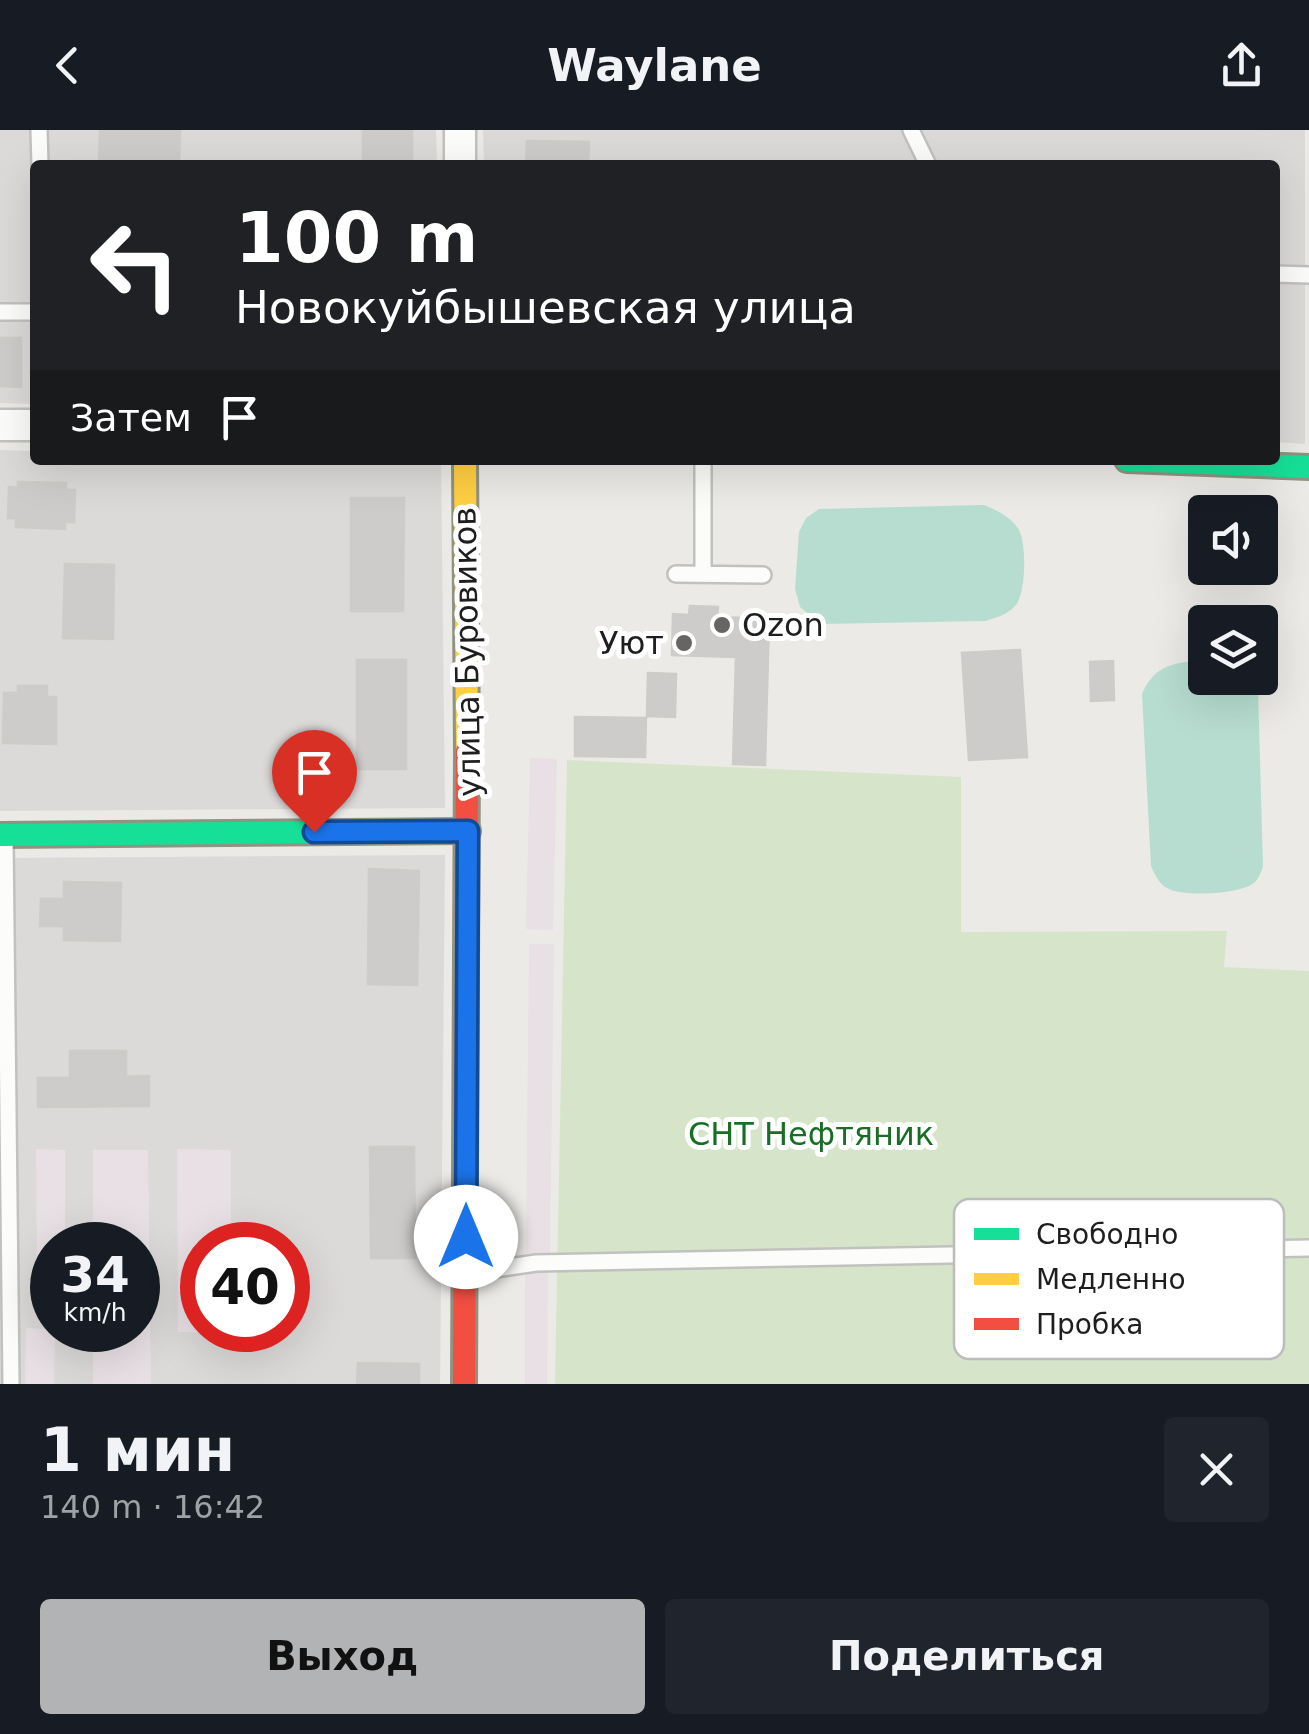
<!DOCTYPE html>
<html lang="ru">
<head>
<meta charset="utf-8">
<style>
	body { margin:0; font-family:"DejaVu Sans",sans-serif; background:#20242c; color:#f1f3f6; height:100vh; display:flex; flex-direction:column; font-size:38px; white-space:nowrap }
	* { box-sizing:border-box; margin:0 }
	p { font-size:32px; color:#9ea1a6 }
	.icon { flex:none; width:55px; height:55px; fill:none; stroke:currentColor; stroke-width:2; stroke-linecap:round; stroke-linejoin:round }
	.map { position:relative; height:1254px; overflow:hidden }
	.panel { display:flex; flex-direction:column; background:#171b24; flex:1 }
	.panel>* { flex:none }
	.banner { position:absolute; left:30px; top:30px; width:1250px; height:305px; border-radius:10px; box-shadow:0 10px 40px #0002; background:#202124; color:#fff; overflow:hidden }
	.controls { position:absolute; left:1188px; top:365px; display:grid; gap:20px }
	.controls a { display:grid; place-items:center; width:90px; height:90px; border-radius:10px; background:#171b24; box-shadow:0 10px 40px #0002; font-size:50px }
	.speed { position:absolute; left:30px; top:1092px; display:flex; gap:20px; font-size:50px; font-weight:700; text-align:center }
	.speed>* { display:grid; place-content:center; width:130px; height:130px; border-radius:50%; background:#171b24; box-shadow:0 10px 40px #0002; line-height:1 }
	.speed small { font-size:25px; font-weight:400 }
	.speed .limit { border:15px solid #d22; background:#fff; color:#111 }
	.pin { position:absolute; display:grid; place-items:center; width:85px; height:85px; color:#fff; margin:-102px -42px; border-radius:50% 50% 50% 0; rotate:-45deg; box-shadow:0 0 10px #0007 }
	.pin .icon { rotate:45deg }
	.me { position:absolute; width:110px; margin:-55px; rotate:0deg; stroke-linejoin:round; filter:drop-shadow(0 0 8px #0008) }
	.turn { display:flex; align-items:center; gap:35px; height:210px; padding:0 40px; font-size:45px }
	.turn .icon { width:130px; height:130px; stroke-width:2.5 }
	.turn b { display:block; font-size:70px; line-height:85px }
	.then { display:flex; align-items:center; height:95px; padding:0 40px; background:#0003; gap:20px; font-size:38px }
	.round { display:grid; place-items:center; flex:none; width:105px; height:105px; border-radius:10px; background:#20242c }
	.headline { display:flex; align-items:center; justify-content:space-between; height:170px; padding:0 40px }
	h1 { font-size:60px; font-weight:700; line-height:75px }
	.primary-button { display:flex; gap:20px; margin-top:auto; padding:20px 40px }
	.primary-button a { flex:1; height:115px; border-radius:10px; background:#b2b3b4; color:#111; font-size:40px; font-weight:700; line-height:115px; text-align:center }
	.primary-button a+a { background:#20242c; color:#f1f3f6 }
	header { display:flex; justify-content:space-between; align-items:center; height:130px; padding:0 40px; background:#171b24; font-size:45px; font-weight:700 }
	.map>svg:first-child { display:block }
	.residential { fill:#dbdad8; fill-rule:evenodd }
	.industrial { fill:#e8e0e4 }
	.grass { fill:#d6e5c9 }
	.pitch { fill:#b7ddd0 }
	.building { fill:#ceccca; stroke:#ceccc9; stroke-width:2.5 }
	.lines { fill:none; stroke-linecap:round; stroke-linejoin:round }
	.lane-casing { stroke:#c1c1bf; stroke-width:20 }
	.street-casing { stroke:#c1c1bf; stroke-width:35 }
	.fast-casing { stroke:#909381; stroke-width:28 }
	.slow-casing { stroke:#909381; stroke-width:28 }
	.jam-casing { stroke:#909381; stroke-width:28 }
	.lane { stroke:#fcfcfb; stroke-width:15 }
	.street { stroke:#fcfcfb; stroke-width:30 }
	.fast { stroke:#16e098; stroke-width:22 }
	.slow { stroke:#ffcf43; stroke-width:22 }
	.jam { stroke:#f24e42; stroke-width:22 }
	.route-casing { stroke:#114b97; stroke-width:25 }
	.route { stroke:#1a73e8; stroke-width:18 }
	.poi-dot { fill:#666564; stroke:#fff; stroke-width:4 }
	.labels { text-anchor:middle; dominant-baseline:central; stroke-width:10; stroke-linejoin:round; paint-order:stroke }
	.poi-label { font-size:32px; fill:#1e1e1e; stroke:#fff; text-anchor:start }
	.street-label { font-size:32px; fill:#1e1e1e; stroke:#fff }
	.park-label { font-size:32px; fill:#196e26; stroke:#fff }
	.key { fill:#fff; stroke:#bcbcbc; stroke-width:2.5 }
	.key-label { font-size:28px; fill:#1e1e1e }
</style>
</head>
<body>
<header><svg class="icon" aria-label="back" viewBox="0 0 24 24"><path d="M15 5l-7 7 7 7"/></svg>Waylane<svg class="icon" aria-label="share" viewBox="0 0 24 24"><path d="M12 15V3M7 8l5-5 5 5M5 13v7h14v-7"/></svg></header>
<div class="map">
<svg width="1309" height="1254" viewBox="0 0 1309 1254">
	<rect width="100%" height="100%" fill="#ebeae7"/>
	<!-- residential -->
	<path class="residential" d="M0,0h436l1,35h-402v239l-35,-1z
		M483,0h822v314l-30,-2v-277h-791z
		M0,320l35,1v9h406l4,348 -445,3z
		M445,725l-5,529h-440v-526zM52,1115h86v85h-86zM202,1115h86v85h-86z"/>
	<!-- industrial -->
	<path class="industrial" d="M530,628l27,1 -4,171 -27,-1z
		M529,814h25l-4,309h-24z
		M36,1019l29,1v95h-13v53l-15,-1z
		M177,1019l54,1v95h-29v85h28v3l-52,-1z
		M93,1020h55l3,234h-58v-54h45v-85h-45z
		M525,1142h23l-1,112h-22z
		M26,1198l29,2 -1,54h-29z"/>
	<!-- grass -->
	<path class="grass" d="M567,630l394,17v155l266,-1 -3,36 85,4v413h-754z"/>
	<!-- pitch -->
	<path class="pitch" d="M984,375c14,6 32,14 37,30 5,16 5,59 -6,71 -8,9 -18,11 -29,15l-165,3 -21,-17 -5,-18 4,-57 7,-14 13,-9z
		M1205,531v17h49l4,11 5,178c-2,5 -4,10 -7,14 -12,14 -69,15 -85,9 -12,-5 -15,-13 -20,-24l-9,-172c13,-30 33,-32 63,-33z"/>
	<!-- building -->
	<path class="building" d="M100,0h80l-1,35 -80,-1z
		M363,0h49v35h-49z
		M527,11l62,1 -1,23h-62z
		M0,208h21v49l-21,-1z
		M18,352l48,1v7h9l-1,32h-9v7l-49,-2v-9h-8l1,-31 9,1z
		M351,368h53l-1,113h-52z
		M65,434l49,1 -1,74 -50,-1z
		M690,476l28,1 -1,10 52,2 -4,146 -32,-1 3,-107 -64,-2 1,-41 16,1z
		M1020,520l7,107 -58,3 -7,-107z
		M357,530h49v109h-49z
		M1113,531l1,39 -23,1 -1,-39z
		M648,543l28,1 -1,43 -28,-1z
		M18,556h29v11h9v47l-53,-1 1,-50h14z
		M575,587l71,1 -1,39 -70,-1z
		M369,739l50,2 -2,114 -49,-1z
		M64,752l57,1 -1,58 -56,-1v-14h-24l1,-27h23z
		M70,921h56v26l23,-1v30l-111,1v-29h32z
		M370,1017h44l1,111h-44z
		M358,1233l61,1v20h-62z"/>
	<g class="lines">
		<!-- lane casing -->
		<g class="lane-casing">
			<path id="lane" d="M39,0l1,35
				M911,0l17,35
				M1275,144l34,1
				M0,182h35
				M703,330v114
				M676,444l87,1
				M5,708l6,546
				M469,1143l67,-10 773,-15"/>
		</g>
		<!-- street casing -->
		<g class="street-casing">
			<path id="street" d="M460,0v35
				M0,295h35"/>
		</g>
		<!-- fast casing -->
		<g class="fast-casing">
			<path id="fast" d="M1127,330l182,7
				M0,705l468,-4"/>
		</g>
		<!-- slow casing -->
		<g class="slow-casing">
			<path id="slow" d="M465,330l2,291"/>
		</g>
		<!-- jam casing -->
		<g class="jam-casing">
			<path id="jam" d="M464,1254l3,-633"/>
		</g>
		<!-- lane -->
		<use href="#lane" class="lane"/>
		<!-- street -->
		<use href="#street" class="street"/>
		<!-- fast -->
		<use href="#fast" class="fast"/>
		<!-- slow -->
		<use href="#slow" class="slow"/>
		<!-- jam -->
		<use href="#jam" class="jam"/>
	</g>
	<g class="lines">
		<!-- route casing -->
		<g class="route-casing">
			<path id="route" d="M314,702l154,-1 -2,406"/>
		</g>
		<!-- route -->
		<use href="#route" class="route"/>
	</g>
	<!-- markers -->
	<g class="poi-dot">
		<circle cx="722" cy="495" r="10"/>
		<circle cx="684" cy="513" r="10"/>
	</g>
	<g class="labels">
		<!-- poi labels -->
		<g class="poi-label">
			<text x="742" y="495">Ozon</text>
			<text x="664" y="513" text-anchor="end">Уют</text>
		</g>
		<!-- street labels -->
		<g class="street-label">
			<text transform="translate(467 522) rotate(-91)">улица Буровиков</text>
		</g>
		<!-- park labels -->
		<g class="park-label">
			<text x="811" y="1004">СНТ Нефтяник</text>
		</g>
	</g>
	<!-- legend -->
	<rect x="954" y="1069" width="330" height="160" rx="15" class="key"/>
	<rect x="974" y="1098" width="45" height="12" fill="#16e098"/>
	<rect x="974" y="1143" width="45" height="12" fill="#ffcf43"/>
	<rect x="974" y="1188" width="45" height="12" fill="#f24e42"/>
	<g class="key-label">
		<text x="1036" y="1114">Свободно</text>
		<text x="1036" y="1159">Медленно</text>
		<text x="1036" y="1204">Пробка</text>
	</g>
</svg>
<div class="controls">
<a><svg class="icon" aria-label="sound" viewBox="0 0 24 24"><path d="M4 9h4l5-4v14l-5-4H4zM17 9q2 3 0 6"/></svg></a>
<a><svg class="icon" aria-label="layers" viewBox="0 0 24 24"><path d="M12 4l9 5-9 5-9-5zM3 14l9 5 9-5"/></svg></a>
</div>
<div class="speed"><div>34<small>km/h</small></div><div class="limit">40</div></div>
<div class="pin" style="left:314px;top:702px;background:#d93025"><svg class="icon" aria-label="arrive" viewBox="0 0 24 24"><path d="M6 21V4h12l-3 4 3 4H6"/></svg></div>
<svg class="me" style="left:466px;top:1107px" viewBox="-20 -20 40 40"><circle r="19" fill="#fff"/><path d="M0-13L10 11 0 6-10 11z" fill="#1a73e8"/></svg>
<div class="banner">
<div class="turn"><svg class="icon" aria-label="left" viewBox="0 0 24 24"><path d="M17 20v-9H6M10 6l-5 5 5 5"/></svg><div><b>100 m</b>Новокуйбышевская улица</div></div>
<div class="then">Затем<svg class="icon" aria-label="arrive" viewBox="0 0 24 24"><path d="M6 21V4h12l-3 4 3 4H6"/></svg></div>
</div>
</div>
<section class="panel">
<div class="headline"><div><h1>1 мин</h1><p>140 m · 16:42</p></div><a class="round"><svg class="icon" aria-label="close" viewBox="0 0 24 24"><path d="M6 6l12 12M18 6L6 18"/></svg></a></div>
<div class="primary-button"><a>Выход</a><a>Поделиться</a></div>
</section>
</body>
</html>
